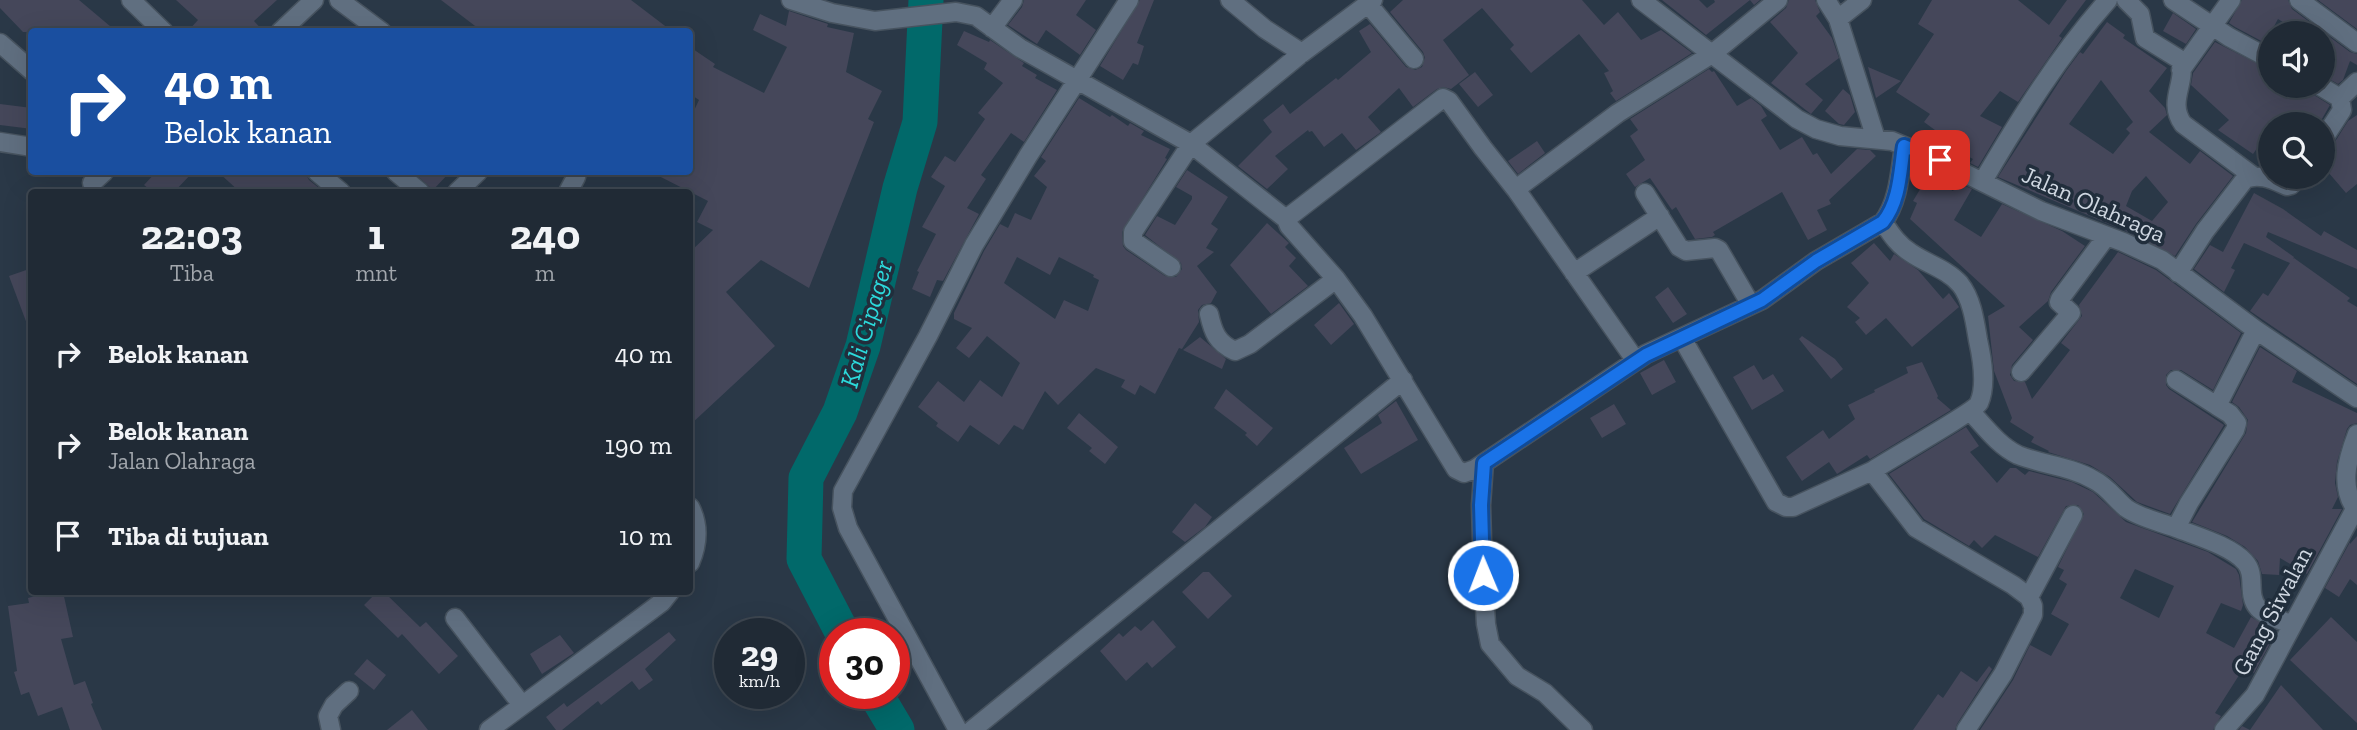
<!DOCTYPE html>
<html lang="id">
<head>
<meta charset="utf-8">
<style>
	body { margin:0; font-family:"Zilla Slab",serif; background:#2d3641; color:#f1f3f6; height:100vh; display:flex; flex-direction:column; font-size:26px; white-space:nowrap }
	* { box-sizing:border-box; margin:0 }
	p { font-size:23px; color:#a2a7ad }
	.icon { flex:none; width:38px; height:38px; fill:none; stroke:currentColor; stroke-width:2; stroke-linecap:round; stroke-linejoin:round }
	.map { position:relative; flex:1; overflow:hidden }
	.side { position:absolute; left:28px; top:189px; width:665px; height:406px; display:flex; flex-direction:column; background:#202a35; border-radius:7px; box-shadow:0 7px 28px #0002,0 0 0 2px #3d4650 }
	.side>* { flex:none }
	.top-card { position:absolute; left:28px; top:28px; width:665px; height:147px; border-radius:7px; box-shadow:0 7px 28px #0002,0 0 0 2px #3d4650; background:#1a4fa0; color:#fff; overflow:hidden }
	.controls { position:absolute; left:2258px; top:21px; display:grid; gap:14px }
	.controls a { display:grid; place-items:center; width:77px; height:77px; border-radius:50%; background:#202a35; box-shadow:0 7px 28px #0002,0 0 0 2px #3d4650; font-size:35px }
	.speed { position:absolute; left:714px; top:618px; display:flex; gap:14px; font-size:35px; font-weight:700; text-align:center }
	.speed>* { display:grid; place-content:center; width:91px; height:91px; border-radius:50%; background:#202a35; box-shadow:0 7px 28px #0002,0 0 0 2px #3d4650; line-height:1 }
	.speed small { font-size:18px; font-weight:400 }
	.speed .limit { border:10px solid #d22; background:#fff; color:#111 }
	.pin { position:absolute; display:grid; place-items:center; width:60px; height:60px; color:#fff; margin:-30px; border-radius:14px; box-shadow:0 4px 10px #0006 }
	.me { position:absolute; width:77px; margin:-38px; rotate:359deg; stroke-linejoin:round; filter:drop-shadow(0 0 5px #0008) }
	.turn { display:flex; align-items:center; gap:24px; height:147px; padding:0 21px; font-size:32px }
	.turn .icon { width:91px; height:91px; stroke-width:2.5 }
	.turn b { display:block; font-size:49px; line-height:60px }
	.eta { display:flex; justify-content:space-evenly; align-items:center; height:119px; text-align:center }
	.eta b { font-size:42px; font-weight:700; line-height:49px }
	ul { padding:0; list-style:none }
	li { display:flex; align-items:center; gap:21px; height:91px; padding:0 21px }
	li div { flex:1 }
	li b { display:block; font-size:26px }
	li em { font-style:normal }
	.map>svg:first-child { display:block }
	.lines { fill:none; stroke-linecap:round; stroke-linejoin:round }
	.river { stroke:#01696a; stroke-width:35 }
	.building { fill:#45475a; fill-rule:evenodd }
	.minor-casing { stroke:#47535f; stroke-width:21 }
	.minor { stroke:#606f80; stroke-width:18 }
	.route-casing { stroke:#114b97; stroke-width:18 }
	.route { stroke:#1a73e8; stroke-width:12 }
	.labels { text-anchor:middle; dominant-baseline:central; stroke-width:7; stroke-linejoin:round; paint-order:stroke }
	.street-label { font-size:24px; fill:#cfd7e1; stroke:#212e3c }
	.water-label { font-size:26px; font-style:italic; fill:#2cd9db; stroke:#212e3c }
</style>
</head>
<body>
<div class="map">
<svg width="2357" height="730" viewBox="0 0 2357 730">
	<rect width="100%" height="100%" fill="#2a3847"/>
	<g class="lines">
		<!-- river -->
		<path class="river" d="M843,634l-39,-75 2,-81 34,-66 23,-66 37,-158 20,-66 6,-122
			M875,693l22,37"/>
	</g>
	<!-- building -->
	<path class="building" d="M0,0h79l38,32h-94l-23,-24z
		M176,0h101l-23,21 10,11h-77l11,-12z
		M441,0h190l42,32h-190z
		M1024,0h62l-10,15 20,15 -16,25 -34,-25 -9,14 -29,-19 14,-18z
		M1140,0h14l-17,43 7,3 -6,19 -5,-2 -10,17 -23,-14z
		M1403,0h179l22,25 14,-13 23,28 20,-10 31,23 -76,48 -6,-8 3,-2 -9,-18 5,-2 -30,-37 -48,39 -21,-24 4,-4 -32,-37 -39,32 26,35 -18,14 -8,-2 -6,2 -24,18 -14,-19 -31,29 13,15 -25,18 -14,-17 -18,14 -12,-16 -3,1 -1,-2 -33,26 13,13 -21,20 -29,-23 34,-34 -9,-12 20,-16 7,10 46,-36 2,2 33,-28 -12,-21 11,-7 36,43 9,3 7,-3 3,-9 -2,-6 -33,-40z
		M1662,0h37l8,8 8,-6 -1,-2h46l-6,5 -4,-5 -44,35z
		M1789,0h26l5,12 -4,4 16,22 7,20 -34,26 18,16 -12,14 -40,-31 27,-30 -28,-31 16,-14z
		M1932,0h86l31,25 18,-25h19l-27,36 3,2 -44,64 -18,-11 -20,25 22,11 -24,40 -8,-4 3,-4 -17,-9 2,-3 -34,-25 6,-8 -34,-22 38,-58 -16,-10z
		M2242,0h46l4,9 58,43 7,2v11l-7,-4 -7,19 -5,4 -16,-9v-42h-22l-22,-14 -13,24 -30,-16 -6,-4z
		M2318,0h39v29z
		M789,11l39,13 -1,3 27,6 -8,39 36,19 -14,28 6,3 -65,166 -48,-28 -35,32 49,54 -85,79v-173l23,-22 -16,-8 11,-21 -57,-29h39v-53l9,-19 -9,-6v-47l25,17 -2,3 51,26 23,-46 -34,-17 7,-16 26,12z
		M2173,13l23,16 -10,15 -23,-13z
		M2107,22l18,13 -2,3 44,30 -18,23 16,17 2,7 -18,17 41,32 10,-13 33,25 -37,48 -21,32 -47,-24 -130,-55 68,-106 14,-19 3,2zM2101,80l32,42 -7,7 4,4 -17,21 -44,-30zM2146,176l22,26 -16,19 -26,-15 6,-15z
		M964,31l25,11 1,-2 34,23 -2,3 15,9 -2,3 22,12 -33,52 -13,-9 -30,42 5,4 -19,29 12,6 -36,67 -6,-1 -7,17 -18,-8 7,-17 -2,-1 19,-37 -14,-7 23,-41 -14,-9 14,-21 10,6 30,-43 -7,-6 25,-30 -19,-14 3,-6 -30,-18z
		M2215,42l55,28v16h39l5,9 16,10 -11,19h-49v6l-17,24 -35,-24 11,-10 -38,-35 2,-12z
		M1868,67l33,14 -25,17z
		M1709,69l3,3 2,-1 23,35 14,-8 10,8 6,10 -6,4 19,30 22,-13 11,18 4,-2 14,21 26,-25 13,1 6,6 -47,44 2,4 -14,6 10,20 -19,10 -26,-48 -69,40 2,3 -3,2 -17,2 -19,-32 -4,3 -22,-32 -15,9 -9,-13 19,-14 -15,-24 8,-6 -8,-11z
		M1475,72l18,23 -15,12 -19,-23z
		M1843,89l7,6 5,17 -11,13 -5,-1 -14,-13z
		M1079,98l31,19 2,-2 16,11 2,-3 14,8 -3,4 29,14 -5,9 2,1 -45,73 1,14 3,4 39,26 11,1 6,-8 -1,-6 -36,-28 12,-19 18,9 17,-26v-3l-16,-9 11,-17 41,27 -17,27 7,5 -12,19 8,4 -17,14 20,26 -6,11 -9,2 -4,5 1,12 -17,27 -3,-1 -24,46 -15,-9 -5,10 -14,-8 4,-7 -29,-12 -38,37 -13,-14 -22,39 -9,-5 -15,20 -29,-20 -12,17 -22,-16 2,-3 -20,-16 20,-26 26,21 16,-22 22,17 18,-34 -33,-27 -18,22 -13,-10 16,-20 -18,-9v-6l30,-62 16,-27 8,4 7,-15 16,7 16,-33 -13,-11 12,-15 -5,-4zM1017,257l33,18 9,-18 35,18 -1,2 6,3 -11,31 -24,-11 -9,19 -51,-36z
		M0,104l32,4v21l-32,-4z
		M2357,115v69l-11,9 -24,-28v-13l9,-4 17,-27z
		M1537,141l8,12 -27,21 -10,-13z
		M156,172h37l-19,20h-21l-9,-7z
		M218,172h87l4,8 15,12h-84z
		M413,172h37l-17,18z
		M1928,176l25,15 5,-8 14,6 -18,31 27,17 21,-33 60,27 23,15 -34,46 -3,9 -29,26 14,13 -21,25 -2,10 4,6 11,1 7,17 38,-49 -9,-7 21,-27 -3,-11 39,-53 38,18 85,63 -28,57 -32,-20h-10l-5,5v10l3,4 55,36 -54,89 -33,-12 -27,-25 -20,-12 -42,-13 1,-1 -18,-9 3,-5 -24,-15 2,-4 -18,-47 -6,-55 17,-10 -95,-87 7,-16 -4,-2z
		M2254,193l29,16 38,27 3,-5 33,19v19l-89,-37 -2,5 28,20 -1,2 1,-1 56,40 -3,3 10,6v77l-107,-73 13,-18 5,3 22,-33 -46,-20 -13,25 4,2 -11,22 -30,-23 16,-24 13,7z
		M1267,223l22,20 -4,4 11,11 -7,8 19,20 -37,28 -41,-49z
		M1874,243l16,18 4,-7 24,16 25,29 6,-6 10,14 -47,40 -26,-29 -20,17 -11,-13 5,-4 -13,-11 22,-24 -18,-20z
		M32,268v63l-2,1 -21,-56z
		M1668,287l19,27 -14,9 -18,-26z
		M1339,303l15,21 -23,21 -17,-20z
		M1802,336l33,23 8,10 -12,10 -32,-40z
		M1200,337l26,22 -4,10 -39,-19z
		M2260,347l37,24 -5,11 65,31v10l-7,2 -3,4 -10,33 -2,21 3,14 -6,12h10l-35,65 -27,-16 -1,17 -17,-1 -4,-13 -13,-14 -18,-11 -35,-14 54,-89 2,-13 -9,-13 -7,-5z
		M1664,360l12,22 -24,13 -12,-22z
		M1922,362l16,34 -1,2 14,12 -81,49 -3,-4 -30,19 -8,-12 -27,19 -16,-24 37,-27 6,9 26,-20 -7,-14 27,-13 -1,-2 34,-17 -2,-6z
		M1754,365l9,15 10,-6 11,17 -32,19 -19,-33z
		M1226,389l47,39 -16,18 -12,-11 2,-2 -33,-25z
		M1396,401l22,39 -57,34 -17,-26 38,-25 -4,-8z
		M1614,404l12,20 -24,14 -12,-20z
		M1079,413l39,34 -13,17 -16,-13 3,-3 -25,-20z
		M1966,427l13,19 -9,6 27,31 13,-15h6l9,7 4,-4 43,11 21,10 33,30 82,30 28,17 3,6 4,30 -2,6 -20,-8 -15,30 28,15 17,-31 26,14 -23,42 -11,-4 -28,44 6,3 -8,14h-233l33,-50 17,-35 21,11 18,-32 -18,-10 16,-30 -8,-5 5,-9 -6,-3 26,-53 -6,-9 -12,1 -28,51 -43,-22 -13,13 -8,-8 -5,6 -45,-27 -35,-45zM2135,569l39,17 -15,32 -39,-20z
		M1195,503l17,14 -7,10 -20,15 -13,-10z
		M2357,536v49l-7,-6 -11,18 -14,-9 25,-46v2z
		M1203,572h6l23,24 -24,23 -26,-27z
		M50,592h13l10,45 -12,2 13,46 11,-4 8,22 -2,1 11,26h-32l-8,-23 -24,9 -9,-24 -8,3 -7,-23 3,-1 -9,-65 21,-3 -1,-5z
		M377,592h7l36,35 6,-5 32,34 -19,18 -37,-40 -4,4 -34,-33z
		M2331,617l26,25v81l-67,-63z
		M1153,620l23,27 -24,21 -5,-6 -21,19 -26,-30 19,-18 4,4 12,-11 6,5z
		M669,632l7,8 -31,29 8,11 -14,10 -7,-9 -31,24 -3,-4 -36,29h-6l-10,-13 18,-14 3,4z
		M560,635l14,18 -32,21 -12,-20z
		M367,659l19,16 -12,15 -20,-16z
		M1989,666l3,3 -35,55 -2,6h-42l25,-36 5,4 18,-27 16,11z
		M2281,685l42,45h-84l3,-4 8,4z
		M412,710l16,20h-41z"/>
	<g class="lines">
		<!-- minor casing -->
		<g class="minor-casing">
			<path id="minor" d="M131,0l33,32
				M339,0l43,32
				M791,0l41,13 43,8 81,-9 20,4 44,32 171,96 95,75 3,7 47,53 27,37 93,153 8,4 11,-4 171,-115 116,-54 54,-39 67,-39c16,-21 17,-51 21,-76
				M1230,0l35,29 37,24
				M1641,0l156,119 19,10 24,7 52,5 48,20 101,50 82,31 39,18 94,70 101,68
				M1826,0l12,19 38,120
				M2126,0l14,14 5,24 34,21c10,22 -13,41 4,65l70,52
				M2173,0l56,37 41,22
				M2299,0l58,43
				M1368,4l46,55
				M1838,19l24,-19
				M992,28l21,-28
				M280,32l34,-32
				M0,43l32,28
				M2181,70l50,-70
				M2320,86l20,12
				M2322,141l20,-31 -2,-12 17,-16
				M0,142l32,5
				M317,172l24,20
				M396,172l24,20
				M1983,181c37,-63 76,-126 125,-181
				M92,183l12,-11
				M457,192l21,-20
				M568,192l8,-15 -3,-5
				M1645,193l34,54 7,4 29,-3 4,2 32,55
				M1286,219l157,-121 6,3 34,47 34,43
				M1883,222c8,12 15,23 28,31 16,11 36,16 49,31 12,15 15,38 18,56 4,18 9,45 1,63 -5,9 -91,57 -107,68l44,57 97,57 16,12 4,9v9l-30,59 -37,56
				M1171,267l-38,-26v-9l58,-88 111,-91 71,-53
				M1574,273l86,-57
				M2178,273l27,-42 40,-52c15,-6 28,1 42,7l4,-1 6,-8
				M1209,314c4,18 8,29 26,37l15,-7 86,-65
				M2256,330l-39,76 13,8 7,9 -2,7 -46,73 -13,25c20,8 55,18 69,34 12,13 1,32 13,46 7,8 24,12 34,17
				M1682,338l94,164 10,5h7l79,-36
				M1636,361l-119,-170 3,-5 98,-73 94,-59 66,-54
				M2021,372l50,-59 -12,-11 1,-3 46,-62
				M2176,380l41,26
				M1971,412c14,15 28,34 47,43 25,10 52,11 76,25 14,7 21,19 32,28 14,10 34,14 50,20
				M2357,434c-10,26 -18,53 0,77
				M1484,463l-3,42 2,70 3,49 4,20 27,32 28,17 38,37
				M690,507c10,19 8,37 0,56
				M2029,597l44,-82
				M455,618l67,87
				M331,730l-3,-14 6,-11 15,-14
				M489,730l153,-113 20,-15 8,-10
				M958,730l-110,-202 -6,-20 1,-17 85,-155 46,-91 54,-89 101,-156
				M972,730l431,-350
				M2224,730l31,-35 100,-186"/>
		</g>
		<!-- minor -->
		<use href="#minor" class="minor"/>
	</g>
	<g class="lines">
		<!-- route casing -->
		<g class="route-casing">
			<path id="route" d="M1483,575l-2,-70 3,-42 162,-108 116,-55 54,-39 67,-39c17,-21 17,-51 21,-76l36,14"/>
		</g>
		<!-- route -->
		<use href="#route" class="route"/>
	</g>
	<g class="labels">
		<!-- street labels -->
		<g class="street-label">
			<text transform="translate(2094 204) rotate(24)">Jalan Olahraga</text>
			<text transform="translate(2272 611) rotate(-62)">Gang Siwalan</text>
		</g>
		<!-- water labels -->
		<g class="water-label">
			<text transform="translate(866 324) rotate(-74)">Kali Cipager</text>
		</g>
	</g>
</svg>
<div class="controls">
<a><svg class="icon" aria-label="sound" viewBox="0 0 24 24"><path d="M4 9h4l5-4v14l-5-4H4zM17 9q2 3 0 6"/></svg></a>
<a><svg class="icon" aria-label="search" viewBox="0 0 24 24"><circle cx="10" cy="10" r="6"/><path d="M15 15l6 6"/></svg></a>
</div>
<div class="speed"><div>29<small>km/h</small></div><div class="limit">30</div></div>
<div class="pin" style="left:1940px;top:160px;background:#d93025"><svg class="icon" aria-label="arrive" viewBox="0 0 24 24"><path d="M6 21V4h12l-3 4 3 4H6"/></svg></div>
<svg class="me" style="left:1483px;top:575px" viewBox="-20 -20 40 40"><circle r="17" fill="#1a73e8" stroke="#fff" stroke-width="3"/><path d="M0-11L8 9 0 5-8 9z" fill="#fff"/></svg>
<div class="top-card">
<div class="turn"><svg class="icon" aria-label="right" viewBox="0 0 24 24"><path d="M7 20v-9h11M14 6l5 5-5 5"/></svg><div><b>40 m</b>Belok kanan</div></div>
</div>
<section class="side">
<div class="eta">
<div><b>22:03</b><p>Tiba</p></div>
<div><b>1</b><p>mnt</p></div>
<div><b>240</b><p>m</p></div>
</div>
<ul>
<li><svg class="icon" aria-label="right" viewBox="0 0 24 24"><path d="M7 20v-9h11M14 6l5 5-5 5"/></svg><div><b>Belok kanan</b></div><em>40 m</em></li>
<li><svg class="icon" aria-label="right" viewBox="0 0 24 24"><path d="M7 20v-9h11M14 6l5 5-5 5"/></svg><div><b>Belok kanan</b><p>Jalan Olahraga</p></div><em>190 m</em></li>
<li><svg class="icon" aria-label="arrive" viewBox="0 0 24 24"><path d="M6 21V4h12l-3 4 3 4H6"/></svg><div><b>Tiba di tujuan</b></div><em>10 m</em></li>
</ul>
</section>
</div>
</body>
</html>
